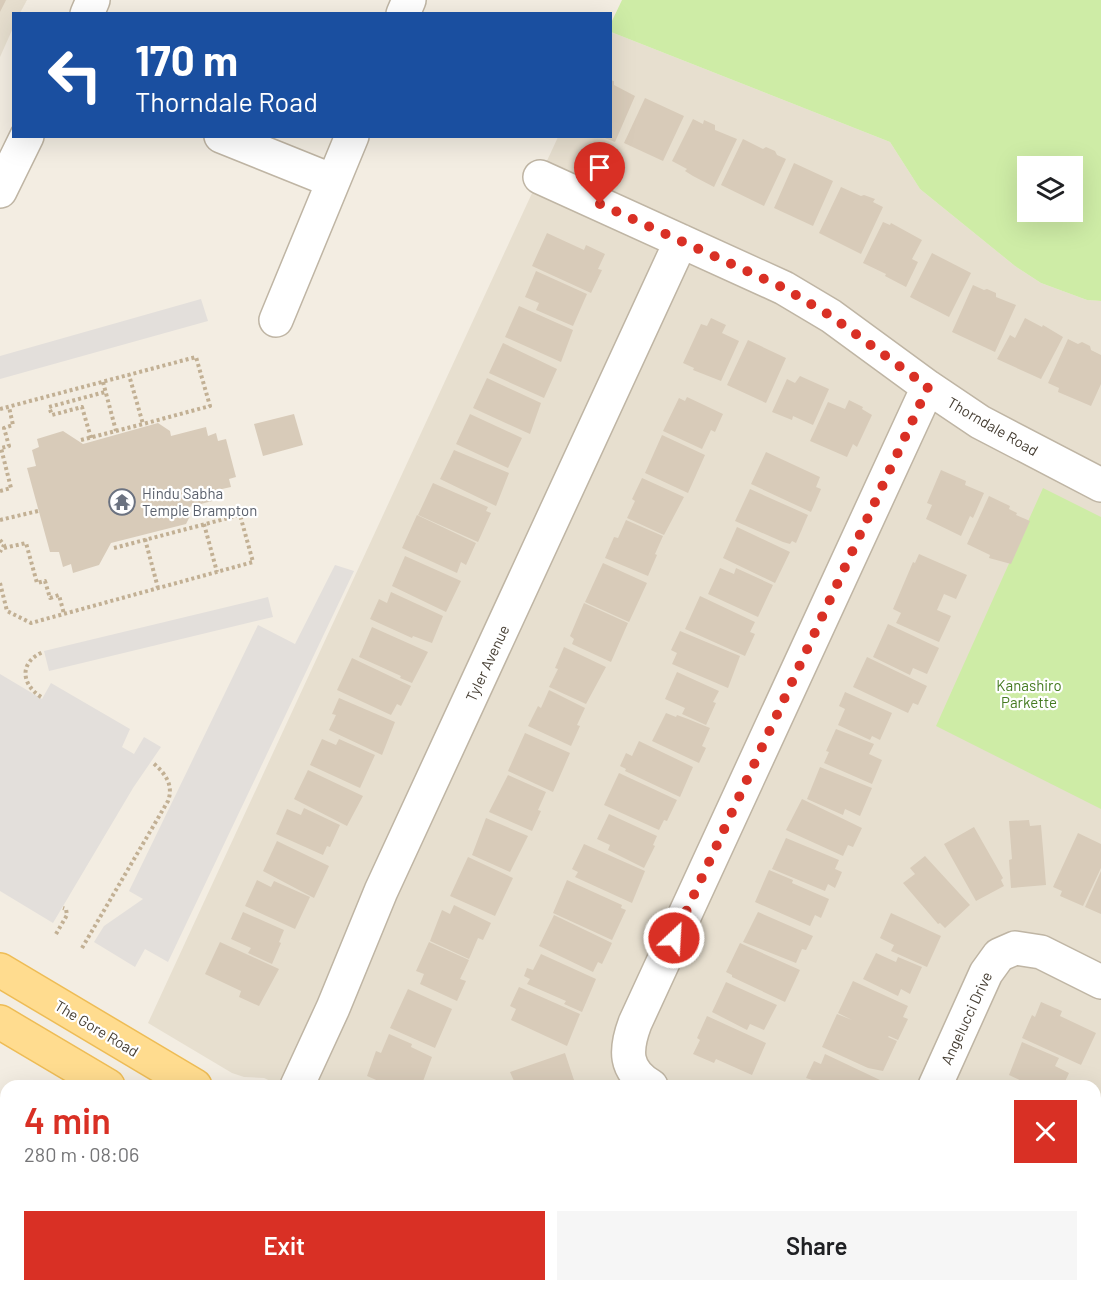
<!DOCTYPE html>
<html lang="en">
<head>
<meta charset="utf-8">
<style>
	body { margin:0; font-family:Barlow,sans-serif; background:#f6f6f6; color:#202124; height:100vh; display:flex; flex-direction:column; font-size:22px; white-space:nowrap }
	* { box-sizing:border-box; margin:0 }
	p { font-size:20px; color:#757577 }
	.icon { flex:none; width:33px; height:33px; fill:none; stroke:currentColor; stroke-width:2; stroke-linecap:round; stroke-linejoin:round }
	.map { position:relative; flex:1; overflow:hidden }
	.panel { position:absolute; left:0px; top:1080px; width:1101px; height:212px; display:flex; flex-direction:column; background:#fff; border-radius:18px 18px 0 0; box-shadow:0 6px 24px #0002 }
	.panel>* { flex:none }
	.hud { position:absolute; left:12px; top:12px; width:600px; height:126px; border-radius:0px; box-shadow:0 6px 24px #0002; background:#1a4fa0; color:#fff; overflow:hidden }
	.tools { position:absolute; left:1017px; top:156px; display:grid; gap:12px }
	.tools a { display:grid; place-items:center; width:66px; height:66px; border-radius:0px; background:#fff; box-shadow:0 6px 24px #0002; font-size:30px }
	.pin { position:absolute; display:grid; place-items:center; width:51px; height:51px; color:#fff; margin:-62px -26px; border-radius:50% 50% 50% 0; rotate:-45deg; box-shadow:0 0 6px #0007 }
	.pin .icon { rotate:45deg }
	.me { position:absolute; width:66px; margin:-33px; rotate:25deg; stroke-linejoin:round; filter:drop-shadow(0 0 4px #0008) }
	.turn { display:flex; align-items:center; gap:21px; height:126px; padding:0 24px; font-size:27px }
	.turn .icon { width:78px; height:78px; stroke-width:2.5 }
	.turn b { display:block; font-size:42px; line-height:51px }
	.round { display:grid; place-items:center; flex:none; width:63px; height:63px; border-radius:0px; background:#f6f6f6 }
	.overview { display:flex; align-items:center; justify-content:space-between; height:102px; padding:0 24px }
	h1 { font-size:36px; font-weight:600; line-height:45px; color:#d93025 }
	.primary-button { display:flex; gap:12px; margin-top:auto; padding:12px 24px }
	.primary-button a { flex:1; height:69px; border-radius:0px; background:#d93025; color:#fff; font-size:24px; font-weight:600; line-height:69px; text-align:center }
	.primary-button a+a { background:#f6f6f6; color:#202124 }
	.map>svg:first-child { display:block }
	.residential { fill:#e7dfcf }
	.green { fill:#ceeca6; fill-rule:evenodd }
	.parking { fill:#e3dfdb }
	.building { fill:#d8cbb9 }
	.lines { fill:none; stroke-linecap:round; stroke-linejoin:round }
	.minor-casing { stroke:#bfb5a4; stroke-width:36 }
	.major-casing { stroke:#eebc55; stroke-width:36 }
	.path { stroke:#c2b094; stroke-width:4; stroke-dasharray:3 3; stroke-linecap:butt }
	.minor { stroke:#fff; stroke-width:33 }
	.major { stroke:#ffdc8f; stroke-width:33 }
	.route { stroke:#d93025; stroke-width:10; stroke-dasharray:0 18 }
	.labels { text-anchor:middle; dominant-baseline:central; stroke-width:4.5; stroke-linejoin:round; paint-order:stroke }
	.street-label { font-size:15px; fill:#453d32; stroke:#fff }
	.worship-label { font-size:15px; fill:#5b616d; stroke:#fff; text-anchor:start }
	.park-label { font-size:15px; fill:#457b21; stroke:#fff }
</style>
</head>
<body>
<div class="map">
<svg width="1101" height="1291" viewBox="0 0 1101 1291">
	<rect width="100%" height="100%" fill="#f3ede2"/>
	<!-- residential -->
	<path class="residential" d="M0,0h27l-7,13 -6,1 -1,14 -13,29z
		M611,32l279,110 30,47 95,77 26,17 46,17 14,1v990h-503l-8,-5h505v-200h-814l-17,-8 -20,-1 -12,-4 -84,-50 410,-886 52,-1z
		M237,1286h147l9,5h-158z"/>
	<!-- green -->
	<path class="green" d="M622,0h479v301l-14,-1 -46,-17 -26,-17 -95,-77 -30,-47 -279,-110v-9zM1028,166h44v46h-44z
		M1043,488l58,29v292l-165,-83z"/>
	<!-- parking -->
	<path class="parking" d="M201,299l7,22 -208,58v-23z
		M335,565l19,6 -186,391 -23,-13 -10,18 -41,-25 10,-16 39,-27 -14,-8 129,-266 37,19z
		M268,597l5,20 -224,54 -5,-20z
		M0,674l42,25 9,-16 79,46 -8,18 12,7 10,-17 17,10 -28,41 -80,135 -53,-32z"/>
	<!-- building -->
	<path class="building" d="M0,0h6l-6,12z
		M610,80l4,1v4l21,11 -20,46 -13,-5 8,-1z
		M645,98l39,18 -21,45 -39,-18z
		M693,119l10,5 1,-4 11,5v5l22,9 -23,48 -21,-11 -8,-5 2,-2 -15,-8z
		M743,139l20,10 3,-2 9,4 2,4 9,4 -22,47 -43,-21z
		M794,163l39,18 -20,45 -39,-18z
		M841,187l20,9 3,-1 11,4 -2,3 10,5 -22,47 -42,-21z
		M883,222l7,3 1,-2 31,17 -10,19 6,3 -12,25 -21,-11 1,-2 -23,-11z
		M547,233l37,17 2,-5 19,9 -7,15 4,1 -11,23 -59,-27z
		M932,253l39,20 -22,44 -39,-20z
		M536,271l51,23 -14,32 -37,-16 3,-7 -14,-6z
		M973,285l11,5 3,-1 9,4v4l20,8 -21,47 -43,-20z
		M519,306l54,24 -12,32 -56,-25z
		M711,318l15,7 -4,8 17,8 -18,40 -28,-11 1,-2 -11,-5 18,-39 6,2z
		M1025,318l17,9 1,-2 20,12 -22,42 -44,-20 13,-24 5,3z
		M1068,339l10,5 4,-2 8,4 1,4 10,5v29l-10,22 -33,-14 1,-4 -11,-5z
		M748,340l38,18 -20,45 -39,-18z
		M503,343l54,26 -13,29 -55,-25z
		M800,376l29,13 -16,36 -20,-9 -1,4 -20,-8 15,-33 8,4z
		M487,378l54,25 -11,31 -57,-26z
		M687,397l36,17 -8,18 -4,-2 -9,19 -39,-18 16,-33 6,3z
		M849,400l14,7 -1,2 10,6 -15,32 -4,-3 -6,13 -37,-16 18,-39 17,7z
		M294,414l9,31 -40,11 -9,-32z
		M470,414l52,24 -14,30 -52,-24z
		M158,423l12,8 1,5 35,-9 2,9 8,-3 2,8 8,-2 10,38 -7,2 2,8 -9,2 2,9 -35,9 2,7 -5,10 -75,19 -12,22 -26,8 -2,-9 -8,3 -4,-15h-9l-23,-84 9,-2 -4,-16 7,-3 -2,-8 26,-8 20,13z
		M662,435l43,20 -17,38 -43,-20z
		M454,450l55,23 -13,33 -56,-27z
		M766,452l54,25 -4,10 5,2 -10,23 -60,-28z
		M941,470l25,11 -1,4 19,8 -11,25 -3,-2 -9,20 -35,-17 6,-14 -5,-2z
		M642,478l42,19 -20,38 -37,-17 8,-17 -3,-2z
		M433,483l55,24 -2,4 5,2 -13,29 -60,-27z
		M750,489l58,26 -12,28 -4,-2 -2,3 -7,-2 -48,-21z
		M989,496l21,10 -1,3 8,4 -1,2 14,6 -19,43 -22,-6 1,-3 -23,-11z
		M417,515l59,28 -10,22 -5,-3 -4,11 -55,-25z
		M626,520l37,16 -8,18 2,1 -9,21 -43,-18 9,-21 4,1z
		M737,527l53,25 -15,31 -52,-25z
		M919,554l48,21 -11,24 -12,-5 -7,16 14,6 -12,26 -43,-19 5,-10 -8,-4 20,-47 2,1z
		M405,556l56,25 -15,31 -54,-26z
		M603,563l44,20 -18,39 -44,-20z
		M720,568l14,6 2,-6 37,17 -15,32 -50,-23z
		M391,592l52,24 -11,27 -19,-7 -1,2 -42,-19 9,-20 8,4z
		M700,596l55,26 -5,10 5,2 -10,22 -60,-27z
		M584,603l44,20 -17,39 -39,-18 2,-5 -4,-3z
		M888,624l51,24 -12,26 -14,-6 -3,7 -37,-18z
		M372,627l56,25 -16,31 -12,-5 1,-2 -42,-19z
		M680,631l60,25 -12,32 -56,-24 5,-11 -6,-3z
		M564,647l42,20 -20,37 -37,-17 9,-18 -3,-1z
		M867,657l60,29 -9,19 -5,-2 -5,10 -55,-26z
		M352,658l59,28 -10,20 -4,-2 -6,11 -54,-25z
		M677,672l42,19 -6,11 3,1 -10,22 -24,-11 3,-6 -20,-9z
		M549,690l36,18 -8,17 3,1 -9,20 -43,-20 10,-20 3,2z
		M845,692l47,21 -12,27 -8,-4 -2,4 -32,-15 7,-16 -6,-3z
		M339,698l56,24 -13,33 -53,-25 7,-15 -4,-1z
		M666,713l10,4 1,-2 11,4 22,9 -8,18 4,2 -7,15 -47,-22z
		M836,729l38,15 -5,10 13,6 -10,24 -48,-21 5,-11 -3,-1z
		M525,733l45,20 -17,39 -45,-21z
		M322,739l14,6 3,-6 36,16 -15,33 -50,-23z
		M639,741l54,26 -13,30 -55,-26 1,-2 -6,-3 6,-13 6,3z
		M820,767l52,21 -12,28 -15,-7 -2,6 -36,-16z
		M308,770l55,26 -16,30 -53,-27z
		M619,773l58,27 -10,21 -3,-1 -5,10 -55,-25z
		M508,775l38,17 -8,18 3,1 -9,20 -43,-19z
		M802,799l60,29 -9,19 -5,-2 -5,11 -57,-26z
		M304,808l36,17 -10,22 -3,-1 -4,9 -47,-21 11,-25 14,6z
		M609,814l48,22 -4,9 2,1 -11,22 -36,-18 2,-5 -13,-6z
		M486,818l42,18 -18,36 -38,-17z
		M1029,820l1,6 11,-1 5,60 -35,3 -2,-28 3,-1 -3,-38z
		M974,827l29,51 -2,2 3,6 -28,15 -32,-57z
		M1078,833l23,11v24l-18,38 -23,-10 2,-5 -9,-4z
		M786,838l53,22 -4,9 7,3 -7,16 -7,-4 -3,7 -53,-22z
		M277,841l52,25 -15,32 -51,-27z
		M584,844l61,27 -13,32 -57,-26 3,-5 -6,-3z
		M925,856l45,49 -25,23 -5,-5 -2,1 -35,-41 12,-9 -5,-6z
		M468,857l45,21 -18,38 -45,-20z
		M769,870l24,10 -1,3 37,16 -8,19 -6,-3 -5,11 -55,-24z
		M1101,871v43l-16,-7z
		M257,880l14,7 3,-6 36,16 -15,32 -50,-23z
		M567,880l55,25 -1,3 5,2 -14,30 -59,-27z
		M454,905l37,18 -8,17 -5,-2 -9,21 -39,-18 12,-31 8,4z
		M243,912l41,18 -5,12 2,1 -9,21 -24,-11 3,-5 -20,-9z
		M758,912l55,24 -7,14 -4,-1 -6,14 -53,-21z
		M891,913l50,23 -14,31 -36,-16 3,-6 -14,-7z
		M554,915l58,28 -10,21 -4,-2 -5,10 -54,-26z
		M220,942l59,27 -20,37 -20,-9 2,-6 -36,-17z
		M429,942l40,18 -9,19 6,2 -9,20 -37,-17 4,-10 -8,-3z
		M740,943l60,27 -15,32 -53,-25v-2l-6,-3z
		M876,953l20,9 2,-5 24,10 -12,27 -9,-5 -3,7 -35,-17z
		M541,954l55,25 -14,33 -18,-8 2,-3 -39,-17 3,-5 -6,-3 3,-8 6,2z
		M853,981l55,25 -5,11 5,2 -10,21 -9,-4 -1,1 9,4 -14,30 -15,-3 -46,-21 15,-33 15,6 -14,-7z
		M726,982l51,23 -13,25 -14,-6 -3,6 -35,-18z
		M519,987l61,27 -13,32 -56,-26 5,-11 -6,-3z
		M408,989l44,20 -17,39 -45,-20z
		M1041,1002l21,9 -2,5 36,17 -15,32 -59,-27 10,-23 3,2z
		M707,1016l59,27 -14,32 -36,-16 -2,4 -21,-9 7,-14 -3,-2z
		M389,1034l23,10 -1,3 21,10 -10,27h-2l-2,2h-28l-23,-10 9,-25 5,2z
		M1022,1042l37,16 -4,8 14,7 -6,13h-31l-23,-11z
		M565,1053l11,33h-68l-1,-3 7,-2 -4,-9z
		M825,1054l55,26 -3,6 -67,-1 2,-5 -6,-2 8,-17 7,3z
		M1006,1080l12,6h-15z
		M1101,1149v18l-6,-2z
		M1095,1169l6,2v37l-6,-3z
		M1095,1212l6,3v76h-7l-13,-5h14z
		M758,1286h14l-3,5z
		M787,1286h38l-2,5h-38z
		M836,1286h34l-1,5h-34z
		M890,1286h38l3,5h-38z
		M949,1286h20l-6,5 -5,-5 -5,5z
		M1043,1286h20l13,5h-42l2,-4 5,3z"/>
	<g class="lines">
		<!-- minor casing -->
		<g class="minor-casing">
			<path id="minor" d="M87,14l6,-14
				M403,14l6,-14
				M221,136l112,45
				M540,177l244,111 47,28 97,71 52,35 121,63
				M0,191l27,-55
				M276,320l76,-184
				M297,1086l36,-78 48,-117 300,-650
				M651,1086c-27,-16 -26,-36 -16,-63l293,-636
				M935,1086l51,-113 13,-18 16,-7 26,4 60,30
				M193,1291l3,-5"/>
		</g>
		<!-- major casing -->
		<g class="major-casing">
			<path id="major" d="M0,970l195,116
				M0,1022l108,64
				M477,1286l10,5"/>
		</g>
		<!-- path -->
		<path class="path" d="M103,382l13,49
			M0,409l196,-52 14,49 -67,18
			M91,438l-9,-31 -30,8 -3,-8 56,-15
			M81,440l62,-16 -14,-49
			M0,491l11,-3 -10,-40 8,-2 -5,-18 9,-3 -4,-18
			M0,520l38,-9
			M204,524l13,48
			M145,539l13,49
			M0,540l4,5 -4,7
			M4,548l22,-5 11,40 8,-2 5,17 9,-3 5,19
			M0,583l7,28 24,12 222,-61 -13,-47 -126,33
			M41,697c-20,-13 -22,-35 2,-45
			M56,934l11,-19 -1,-6 -3,-1
			M82,948l86,-147c6,-16 -3,-28 -15,-38"/>
		<!-- minor -->
		<use href="#minor" class="minor"/>
		<!-- major -->
		<use href="#major" class="major"/>
	</g>
	<g class="lines">
		<!-- route -->
		<path class="route" d="M600,204l184,84 47,28 97,71 -254,551"/>
	</g>
	<!-- icons -->
	<defs>
		<g id="temple-ring" transform="scale(1.35)"><circle r="9.5" fill="#fff" stroke="#6b7280" stroke-width="1.5"/><path d="M0-6L5-2H3V0L6.5 2.5H4V6H1.5V3h-3V6H-4V2.5H-6.5L-3 0V-2H-5Z" fill="#6b7280"/></g>
	</defs>
	<g fill-rule="evenodd">
		<use href="#temple-ring" x="122" y="502"/>
	</g>
	<g class="labels">
		<!-- street labels -->
		<g class="street-label">
			<text transform="translate(993 426) rotate(30)">Thorndale Road</text>
			<text transform="translate(487 663) rotate(-65)">Tyler Avenue</text>
			<text transform="translate(966 1018) rotate(-65)">Angelucci Drive</text>
			<text transform="translate(97 1028) rotate(31)">The Gore Road</text>
		</g>
		<!-- worship labels -->
		<g class="worship-label">
			<text x="142" y="493">Hindu Sabha<tspan x="142" dy="17">Temple Brampton</tspan></text>
		</g>
		<!-- park labels -->
		<g class="park-label">
			<text x="1029" y="685">Kanashiro<tspan x="1029" dy="17">Parkette</tspan></text>
		</g>
	</g>
</svg>
<div class="tools">
<a><svg class="icon" aria-label="layers" viewBox="0 0 24 24"><path d="M12 4l9 5-9 5-9-5zM3 14l9 5 9-5"/></svg></a>
</div>
<div class="pin" style="left:600px;top:204px;background:#d93025"><svg class="icon" aria-label="arrive" viewBox="0 0 24 24"><path d="M6 21V4h12l-3 4 3 4H6"/></svg></div>
<svg class="me" style="left:674px;top:938px" viewBox="-20 -20 40 40"><circle r="17" fill="#d93025" stroke="#fff" stroke-width="3"/><path d="M0-11L8 9 0 5-8 9z" fill="#fff"/></svg>
<div class="hud">
<div class="turn"><svg class="icon" aria-label="left" viewBox="0 0 24 24"><path d="M17 20v-9H6M10 6l-5 5 5 5"/></svg><div><b>170 m</b>Thorndale Road</div></div>
</div>
<section class="panel">
<div class="overview"><div><h1>4 min</h1><p>280 m · 08:06</p></div><a class="round" style="background:#d93025;color:#fff"><svg class="icon" aria-label="close" viewBox="0 0 24 24"><path d="M6 6l12 12M18 6L6 18"/></svg></a></div>
<div class="primary-button"><a>Exit</a><a>Share</a></div>
</section>
</div>
</body>
</html>
